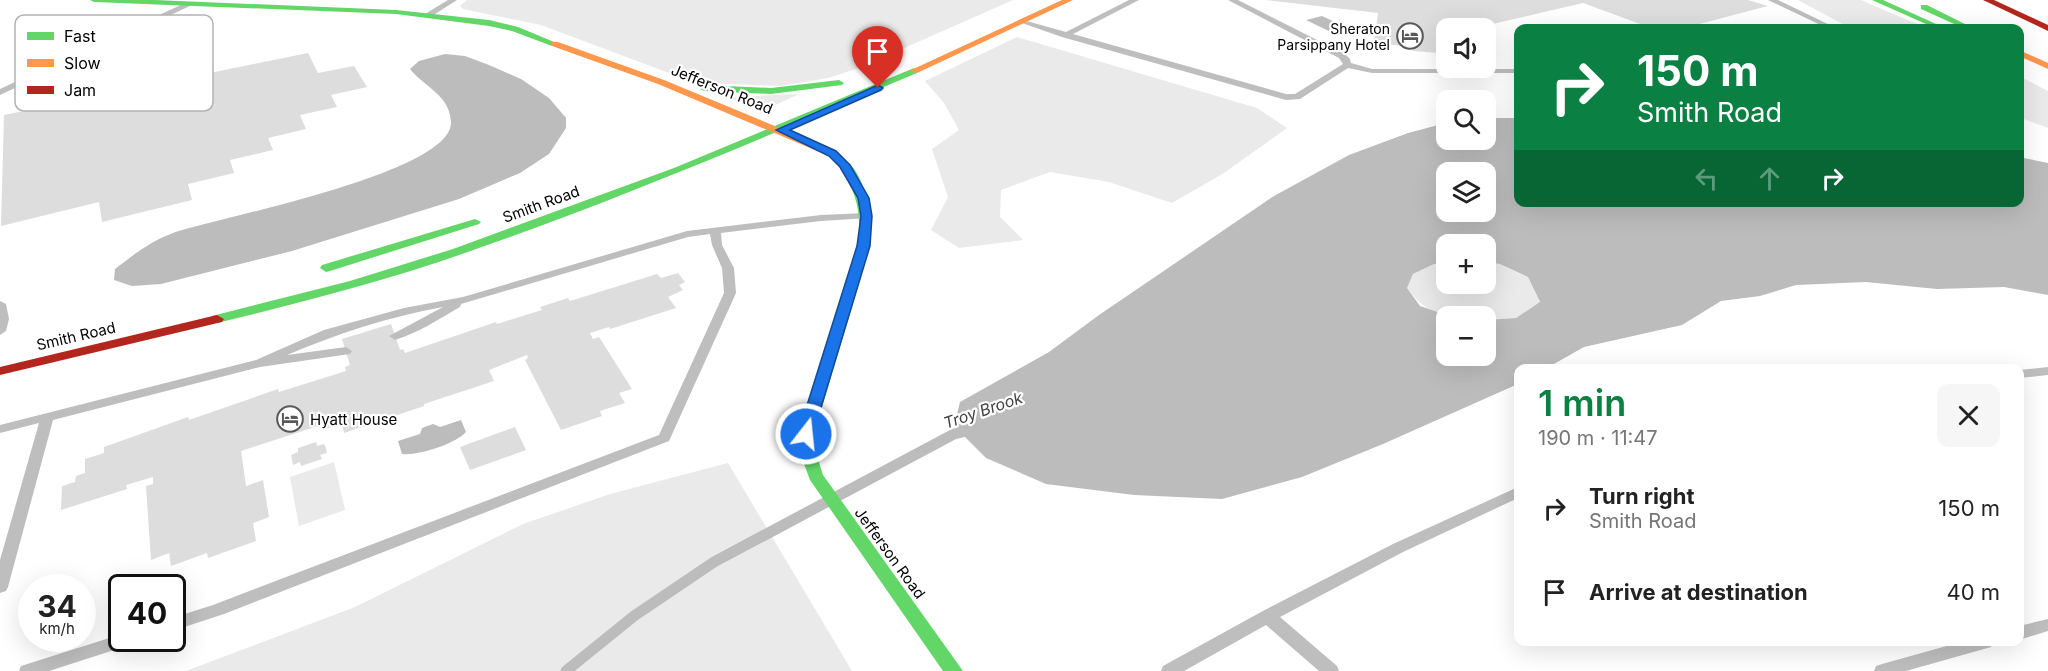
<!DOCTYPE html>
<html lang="en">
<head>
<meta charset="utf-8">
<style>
	body { margin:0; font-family:Inter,sans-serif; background:#f6f6f6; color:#222; height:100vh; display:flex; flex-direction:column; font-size:22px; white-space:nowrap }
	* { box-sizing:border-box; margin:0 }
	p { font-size:20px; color:#767676 }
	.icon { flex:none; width:33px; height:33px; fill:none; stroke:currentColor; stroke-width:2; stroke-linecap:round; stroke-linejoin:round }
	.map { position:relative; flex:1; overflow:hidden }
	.side { position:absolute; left:1514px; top:364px; width:510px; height:282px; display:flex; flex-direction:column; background:#fff; border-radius:12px; box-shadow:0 6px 24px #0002 }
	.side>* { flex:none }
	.hud { position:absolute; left:1514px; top:24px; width:510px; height:183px; border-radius:12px; box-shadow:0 6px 24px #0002; background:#0b8043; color:#fff; overflow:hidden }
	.buttons { position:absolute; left:1436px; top:18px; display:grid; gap:12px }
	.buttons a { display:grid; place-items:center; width:60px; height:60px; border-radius:12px; background:#fff; box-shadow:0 6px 24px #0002; font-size:30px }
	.speed { position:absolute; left:18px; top:574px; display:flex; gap:12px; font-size:30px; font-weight:700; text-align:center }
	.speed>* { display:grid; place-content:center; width:78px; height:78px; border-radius:50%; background:#fff; box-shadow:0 6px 24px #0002; line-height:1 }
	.speed small { font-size:15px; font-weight:400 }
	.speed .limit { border:3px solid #111; border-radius:9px; background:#fff; color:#111 }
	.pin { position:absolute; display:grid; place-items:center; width:51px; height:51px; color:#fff; margin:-62px -26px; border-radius:50% 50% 50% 0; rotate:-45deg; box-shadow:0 0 6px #0007 }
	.pin .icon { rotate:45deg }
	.me { position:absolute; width:66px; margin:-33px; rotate:16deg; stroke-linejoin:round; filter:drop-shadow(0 0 4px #0008) }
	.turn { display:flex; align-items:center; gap:21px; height:126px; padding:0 24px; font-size:27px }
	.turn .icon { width:78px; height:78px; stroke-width:2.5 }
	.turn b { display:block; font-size:42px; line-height:51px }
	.lanes { display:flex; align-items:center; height:57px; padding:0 24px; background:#0003; justify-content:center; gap:30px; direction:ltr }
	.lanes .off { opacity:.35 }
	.round { display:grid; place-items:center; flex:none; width:63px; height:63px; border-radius:12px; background:#f6f6f6 }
	.overview { display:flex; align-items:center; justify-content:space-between; height:102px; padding:0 24px }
	h1 { font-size:36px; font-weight:600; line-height:45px; color:#0b8043 }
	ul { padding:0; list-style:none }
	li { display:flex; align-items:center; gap:18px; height:84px; padding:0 24px }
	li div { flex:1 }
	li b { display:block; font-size:22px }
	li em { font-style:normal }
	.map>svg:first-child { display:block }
	.green { fill:#eaeaea }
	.water { fill:#bcbcbc; fill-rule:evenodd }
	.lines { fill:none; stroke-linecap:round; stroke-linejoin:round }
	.stream { stroke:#bcbcbc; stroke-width:11 }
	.building { fill:#ddd }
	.lane { fill:#bebebe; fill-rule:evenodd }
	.fast { fill:#63d668; fill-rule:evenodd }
	.slow { fill:#ff974d; fill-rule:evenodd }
	.jam { fill:#b3261e; fill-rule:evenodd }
	.route { fill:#1a73e8; stroke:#114b97; stroke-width:1.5 }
	.labels { text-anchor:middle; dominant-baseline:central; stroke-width:4.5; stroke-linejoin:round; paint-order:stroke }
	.far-poi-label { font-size:14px; fill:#000; stroke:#fff; text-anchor:end }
	.street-label { font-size:15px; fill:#000; stroke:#fff }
	.poi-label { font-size:15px; fill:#000; stroke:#fff; text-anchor:start }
	.water-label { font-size:16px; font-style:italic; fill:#414141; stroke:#fff }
	.key { fill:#fff; stroke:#b2b2b2; stroke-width:1.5 }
	.key-label { font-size:16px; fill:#000 }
</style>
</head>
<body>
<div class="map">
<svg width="2048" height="671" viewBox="0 0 2048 671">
	<rect width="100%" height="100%" fill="#fff"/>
	<!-- green -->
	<path class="green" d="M467,0h546l-154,68 -31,10 -47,8 -80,-3 -16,-4 -144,-54 -78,-16 -3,-3z
		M1798,0h63l65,28h-76z
		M1017,37l240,71 30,20 -63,45 -52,30 -63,-21 -59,-10 -49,18 -1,27 23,23 -64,8 -28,-18 17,-33 -16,-48 27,-19 -15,-27 -19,-22z
		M2019,76l29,15v37l-29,-11z
		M799,94l-34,16 -40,-13z
		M1485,262l15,2 28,13 12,26 -24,15 -31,2v-4c-37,0 -55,3 -78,-28l6,-14 21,-10 12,-1v21h39z
		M334,462l11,48 -46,16 -9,-49z
		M728,463l124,208h-666l169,-64 168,-83 87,-30z"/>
	<!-- water -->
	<path class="water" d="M1322,16l28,13 -17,4 -27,-13z
		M445,54l20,2 24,9 32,14 28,19 17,20v10l-17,26 -29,19 -61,26 -167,52 -131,33 -29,2 -18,-6 1,-11c18,-14 36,-28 58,-36 43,-15 280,-60 278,-111 -1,-27 -27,-35 -41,-53l9,-8z
		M1485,118h33v84h501v-45l29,6v132l-44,-8 -67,2 -71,-7 -70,3 -36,11 -39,5 -39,24 -98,22 -39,22h-27v15l-135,60 -81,33 -80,22 -88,-4 -88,-11 -60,-26 -32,-32 6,-24 89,-50 50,-37 175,-119 75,-41 59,-22 38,-10v17h39zM1446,172h39v40h-39zM1446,244h39v18l15,2 28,13 12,25 -24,16 -31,2v36h-39v-40h3l-29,-10 -13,-18 6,-14 21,-10 12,-1z
		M461,420l5,12c-11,12 -48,24 -64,22l-4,-13 22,-7 2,-6 11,-4 7,3z"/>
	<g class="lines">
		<!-- stream -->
		<path class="stream" d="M566,671l68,-55 80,-54 240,-128 17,-4"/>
	</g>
	<!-- building -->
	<path class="building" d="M1266,0h482l20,6 -84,22h-33l-68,-25 -107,25h-30v33l-7,-1v-7l-26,-2v-4l-39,-4 4,-30z
		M308,53l10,20 36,-7 13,21 -36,8 6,12 -37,8 6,14 -38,9 5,12 -43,10 4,13 -46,11 4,16 -90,22 -3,-20 -98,24 3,-111z
		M678,273l7,9 -6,3 4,5 -15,7 8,11 -66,21 -1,-2 -19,6 3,6 6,-2 33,52 -13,4 6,10 -25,8 2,5 -41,14 -36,-70 3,-2 -1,-3 -38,15 5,11 -70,23v2l-80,27 -2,-9 -17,5 -1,-5 -83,27 5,35 17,-6 6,37 -16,6 3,18 -48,17 -1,-5 -36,13 -2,-13 -18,7 -5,-74 7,-2v-7l-27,8 1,4 -66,21 1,-24 13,-4 1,-6 9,-3v-14l19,-6v-6l84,-30 1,3 89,-31 1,3 67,-21 -1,-4 5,-2 -8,-26 49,-15 9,26 3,-1 2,4 91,-31 1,2 45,-14 -2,-3 28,-9 2,3 87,-27 4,4z
		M515,427l11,23 -56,20 -10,-23z
		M316,442l1,4 7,-2 2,4 1,5 -7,2 2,4 -21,7 -1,-4 -7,3 -2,-10 7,-3v-4z"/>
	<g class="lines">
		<!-- lane -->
		<path class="lane" d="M448,0h9l-25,16 -7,-2z
			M1129,0h10l-66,34 213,60h9l48,-30 -4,-6 -111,-58h10l107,54 5,5 1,4 21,6h146v4h-146l-24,-5 -48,31 -14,1 -224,-63 -43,-15 4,-2 43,12z
			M1768,0h10l58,28h-9z
			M185,3l7,2 -192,90v-6z
			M865,213l5,3 -1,2 -48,3 -100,12 1,12 12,23 2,25 -67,148 -445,173 -52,17v-13l41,-13 446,-170 65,-142 -2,-25 -10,-23 -2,-11 -22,3 -227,67 -1,3c-21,12 -42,26 -65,33l-6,-4 54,-29c-55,10 -104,26 -156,48l59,-8 6,4 -2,3 -90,13 -207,53 -45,167 -2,4 -6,2v-33l39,-137 -39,10v-8l256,-65 68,-30 80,-22 59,-11 224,-66 134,-16z
			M0,301l6,3 3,15 -3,12 -6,4z
			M2048,367v8l-29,3v-8z
			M1518,487v11l-115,54 -123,65 57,49 2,5h-20l-53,-46 -82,46h-23l2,-5 98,-54 132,-68z
			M2048,619v12l-29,9v-14z
			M122,634v5h13l-2,5 -84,27h-30l2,-5z
			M1961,642h32l-2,5 -85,24h-32l2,-5 6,-2z"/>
		<!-- fast -->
		<path class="fast" d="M90,0h65l241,10 93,10 29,7 41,17 -7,2 -40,-15 -23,-5 -93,-12 -302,-12z
			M1872,0h11l62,28h-10z
			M1921,5h6l46,23h-10l-42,-19z
			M914,68l5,3 -2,2c-150,63 -301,128 -455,181 -80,28 -163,49 -245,69l-7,-4 2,-3 138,-35 103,-32 221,-81z
			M839,80l5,3 -2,2 -71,9 -67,-3 -5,-3 5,-3 67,3z
			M839,157c28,10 33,64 31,89l-56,188 2,19 7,22 140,196h-20l-133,-191 -10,-27 -2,-19 60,-188c4,-37 -2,-57 -24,-86z
			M475,219l6,3 -2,2 -149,47 -4,1 -6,-4 2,-3z"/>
		<!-- slow -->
		<path class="slow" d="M1062,0h11l-156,73 -8,-2z
			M552,42h6l106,38 173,72 7,8 -1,2h-8l-6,-6 -171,-72 -106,-38z
			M2019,50l29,13v6l-29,-13z"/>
		<!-- jam -->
		<path class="jam" d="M1983,0h11l54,25v6z
			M217,315l7,4 -2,3 -222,53v-8z"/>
	</g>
	<!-- route -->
	<path class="route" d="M878,85l5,3 -2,2 -91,40 46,21 14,14 19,33 3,18 -2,30 -57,188 -7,5 -8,-5 59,-188 4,-30 -3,-18 -18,-31 -11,-11 -53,-26z"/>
	<!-- icons -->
	<defs>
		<g id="hotel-ring" transform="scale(1.35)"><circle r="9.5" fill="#fff" stroke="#595959" stroke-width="1.5"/><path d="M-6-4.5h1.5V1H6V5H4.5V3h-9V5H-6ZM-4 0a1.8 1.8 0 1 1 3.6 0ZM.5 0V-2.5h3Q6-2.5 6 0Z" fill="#595959"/></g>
	</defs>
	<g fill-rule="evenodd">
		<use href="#hotel-ring" x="1410" y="36"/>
		<use href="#hotel-ring" x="290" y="419"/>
	</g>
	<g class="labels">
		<!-- far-poi labels -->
		<g class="far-poi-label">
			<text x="1390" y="28">Sheraton<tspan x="1390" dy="16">Parsippany Hotel</tspan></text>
		</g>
		<!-- street labels -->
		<g class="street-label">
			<text transform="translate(722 89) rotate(22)">Jefferson Road</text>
			<text transform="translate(541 204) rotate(-20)">Smith Road</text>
			<text transform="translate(76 336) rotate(-13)">Smith Road</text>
			<text transform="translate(890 553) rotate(54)">Jefferson Road</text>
		</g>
		<!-- poi labels -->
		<g class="poi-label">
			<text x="310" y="419">Hyatt House</text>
		</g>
		<!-- water labels -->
		<g class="water-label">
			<text transform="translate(983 410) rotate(-19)">Troy Brook</text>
		</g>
	</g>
	<!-- legend -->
	<rect x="15" y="15" width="198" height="96" rx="9" class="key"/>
	<rect x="27" y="32" width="27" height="8" fill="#63d668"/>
	<rect x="27" y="59" width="27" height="8" fill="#ff974d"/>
	<rect x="27" y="86" width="27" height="8" fill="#b3261e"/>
	<g class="key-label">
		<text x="64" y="42">Fast</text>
		<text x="64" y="69">Slow</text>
		<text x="64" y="96">Jam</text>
	</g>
</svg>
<div class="buttons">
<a><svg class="icon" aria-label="sound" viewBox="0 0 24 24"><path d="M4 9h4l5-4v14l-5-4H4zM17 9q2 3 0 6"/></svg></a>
<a><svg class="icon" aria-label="search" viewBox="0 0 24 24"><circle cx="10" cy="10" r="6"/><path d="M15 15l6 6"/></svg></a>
<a><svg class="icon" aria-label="layers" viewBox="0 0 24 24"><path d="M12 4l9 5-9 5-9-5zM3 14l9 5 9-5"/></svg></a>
<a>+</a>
<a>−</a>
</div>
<div class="speed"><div>34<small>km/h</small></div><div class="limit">40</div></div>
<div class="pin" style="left:878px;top:88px;background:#d93025"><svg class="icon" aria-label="arrive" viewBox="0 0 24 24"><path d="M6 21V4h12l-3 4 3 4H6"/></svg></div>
<svg class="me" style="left:806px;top:434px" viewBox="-20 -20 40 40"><circle r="17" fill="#1a73e8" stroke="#fff" stroke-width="3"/><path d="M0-11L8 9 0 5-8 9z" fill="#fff"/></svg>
<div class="hud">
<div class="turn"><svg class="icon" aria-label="right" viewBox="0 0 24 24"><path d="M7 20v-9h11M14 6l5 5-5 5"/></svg><div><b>150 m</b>Smith Road</div></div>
<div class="lanes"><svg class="icon off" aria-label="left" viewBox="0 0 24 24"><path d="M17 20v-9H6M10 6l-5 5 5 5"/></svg><svg class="icon off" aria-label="ahead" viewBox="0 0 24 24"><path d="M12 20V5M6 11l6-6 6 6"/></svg><svg class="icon" aria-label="right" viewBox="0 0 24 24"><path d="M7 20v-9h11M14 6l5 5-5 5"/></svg></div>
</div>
<section class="side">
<div class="overview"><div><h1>1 min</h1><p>190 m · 11:47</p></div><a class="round"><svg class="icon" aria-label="close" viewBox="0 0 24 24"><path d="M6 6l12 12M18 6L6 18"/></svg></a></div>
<ul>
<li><svg class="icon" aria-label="right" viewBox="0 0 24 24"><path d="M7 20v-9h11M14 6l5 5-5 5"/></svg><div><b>Turn right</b><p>Smith Road</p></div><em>150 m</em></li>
<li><svg class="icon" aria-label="arrive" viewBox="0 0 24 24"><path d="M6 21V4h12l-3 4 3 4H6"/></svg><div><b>Arrive at destination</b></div><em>40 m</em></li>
</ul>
</section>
</div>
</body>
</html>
